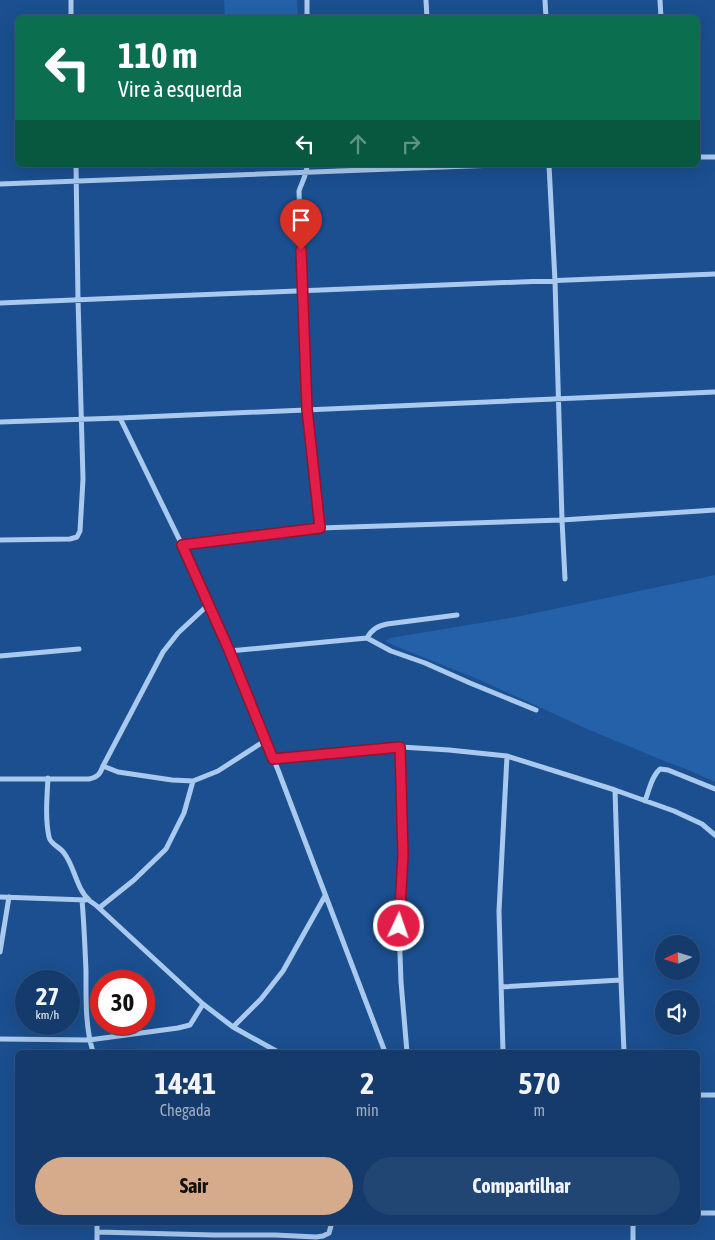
<!DOCTYPE html>
<html lang="pt">
<head>
<meta charset="utf-8">
<style>
	body { margin:0; font-family:"Asap Condensed",sans-serif; background:#214673; color:#f1f3f6; height:100vh; display:flex; flex-direction:column; font-size:19px; white-space:nowrap }
	* { box-sizing:border-box; margin:0 }
	p { font-size:16px; color:#9dadc1 }
	.icon { flex:none; width:28px; height:28px; fill:none; stroke:currentColor; stroke-width:2; stroke-linecap:round; stroke-linejoin:round }
	.map { position:relative; flex:1; overflow:hidden }
	.drawer { position:absolute; left:15px; top:1050px; width:685px; height:175px; display:flex; flex-direction:column; background:#143b6b; border-radius:8px; box-shadow:0 5px 20px #0002,0 0 0 1px #33557e }
	.drawer>* { flex:none }
	.hud { position:absolute; left:15px; top:15px; width:685px; height:152px; border-radius:8px; box-shadow:0 5px 20px #0002,0 0 0 1px #33557e; background:#0b6e4f; color:#fff; overflow:hidden }
	.needle { width:32px; rotate:266deg }
	.controls { position:absolute; left:655px; top:935px; display:grid; gap:10px }
	.controls a { display:grid; place-items:center; width:45px; height:45px; border-radius:50%; background:#143b6b; box-shadow:0 5px 20px #0002,0 0 0 1px #33557e; font-size:25px }
	.speed { position:absolute; left:15px; top:970px; display:flex; gap:10px; font-size:25px; font-weight:700; text-align:center }
	.speed>* { display:grid; place-content:center; width:65px; height:65px; border-radius:50%; background:#143b6b; box-shadow:0 5px 20px #0002,0 0 0 1px #33557e; line-height:1 }
	.speed small { font-size:12px; font-weight:400 }
	.speed .limit { border:8px solid #d22; background:#fff; color:#111 }
	.pin { position:absolute; display:grid; place-items:center; width:42px; height:42px; color:#fff; margin:-51px -21px; border-radius:50% 50% 50% 0; rotate:-45deg; box-shadow:0 0 5px #0007 }
	.pin .icon { rotate:45deg }
	.me { position:absolute; width:55px; margin:-28px; rotate:3deg; stroke-linejoin:round; filter:drop-shadow(0 0 4px #0008) }
	.turn { display:flex; align-items:center; gap:18px; height:105px; padding:0 20px; font-size:22px }
	.turn .icon { width:65px; height:65px; stroke-width:2.5 }
	.turn b { display:block; font-size:35px; line-height:42px }
	.lanes { display:flex; align-items:center; height:48px; padding:0 20px; background:#0003; justify-content:center; gap:25px; direction:ltr }
	.lanes .off { opacity:.35 }
	.eta { display:flex; justify-content:space-evenly; align-items:center; height:85px; text-align:center }
	.eta b { font-size:30px; font-weight:700; line-height:35px }
	.button { display:flex; gap:10px; margin-top:auto; padding:10px 20px }
	.button a { flex:1; height:58px; border-radius:30px; background:#d6ab8b; color:#111; font-size:20px; font-weight:700; line-height:58px; text-align:center }
	.button a+a { background:#214673; color:#f1f3f6 }
	.map>svg:first-child { display:block }
	.green { fill:#2461a8 }
	.lines { fill:none; stroke-linecap:round; stroke-linejoin:round }
	.street { stroke:#a9c9ee; stroke-width:5 }
	.route-casing { stroke:#92132f; stroke-width:12 }
	.route { stroke:#e11d48; stroke-width:9 }
</style>
</head>
<body>
<div class="map">
<svg width="715" height="1240" viewBox="0 0 715 1240">
	<rect width="100%" height="100%" fill="#1b4f8f"/>
	<!-- green -->
	<path class="green" d="M224,0h73l1,17h-73z
		M715,575v207l-29,-13 -19,-7 -80,-33 -107,-49 -85,-34 -10,-5 5,-3 126,-21z"/>
	<g class="lines">
		<!-- street -->
		<path class="street" d="M71,0v18
			M307,0v18
			M426,0l1,18
			M545,0l1,18
			M660,0l1,18
			M698,157h17
			M307,165c0,9 -5,17 -8,26l8,218 13,119
			M549,165l6,116 7,239 3,59
			M0,184l496,-19
			M0,303l715,-29
			M120,418l62,127 47,106 49,119 107,282
			M0,422l120,-4 595,-26
			M0,540l70,-1 7,-2 3,-6 3,-52 -5,-180 -2,-134
			M182,545l138,-17 242,-8 153,-10
			M367,638c5,-9 11,-12 20,-14l70,-9
			M229,651l138,-13 24,13 34,12 45,20 66,27
			M0,656l79,-7
			M401,747l2,108 -4,71 2,56 6,70
			M273,759l128,-12 48,3 58,6 108,34 59,21 28,13 13,11
			M103,766l15,6 54,8 21,1 25,-10 48,-31
			M48,778c-1,19 -3,40 1,59 1,7 11,10 15,16 11,14 12,36 26,48 3,2 6,4 9,7l104,96 30,23 45,25
			M0,779h89c9,-2 11,-5 14,-13l60,-114 15,-19 31,-29
			M615,790l6,190 3,72
			M645,801c4,-10 6,-24 15,-32l8,1 47,19
			M0,897l86,3
			M82,900c2,23 3,47 4,71 0,27 -1,55 7,81
			M99,908l35,-28 32,-31 18,-36 9,-32
			M0,952l9,-55
			M501,987l120,-7
			M233,1027l28,-28 22,-28 42,-75
			M0,1039l89,1 89,-12 12,-3 13,-21
			M503,1052l-4,-141 8,-155
			M698,1095h17
			M698,1213h17
			M633,1222v18
			M97,1232l117,3h61l41,2 7,-1 6,-3 3,-11
			M97,1240v-18"/>
	</g>
	<g class="lines">
		<!-- route casing -->
		<g class="route-casing">
			<path id="route" d="M301,250l6,159 13,119 -138,17 47,105 44,109 127,-12 3,108 -4,71"/>
		</g>
		<!-- route -->
		<use href="#route" class="route"/>
	</g>
</svg>
<div class="controls">
<a><svg class="needle" viewBox="-14 -14 28 28"><path d="M0-13l5 13h-10z" fill="#e53935"/><path d="M0 13l5-13h-10z" fill="#9dadc1"/></svg></a>
<a><svg class="icon" aria-label="sound" viewBox="0 0 24 24"><path d="M4 9h4l5-4v14l-5-4H4zM17 9q2 3 0 6"/></svg></a>
</div>
<div class="speed"><div>27<small>km/h</small></div><div class="limit">30</div></div>
<div class="pin" style="left:301px;top:250px;background:#d93025"><svg class="icon" aria-label="arrive" viewBox="0 0 24 24"><path d="M6 21V4h12l-3 4 3 4H6"/></svg></div>
<svg class="me" style="left:399px;top:926px" viewBox="-20 -20 40 40"><circle r="17" fill="#e11d48" stroke="#fff" stroke-width="3"/><path d="M0-11L8 9 0 5-8 9z" fill="#fff"/></svg>
<div class="hud">
<div class="turn"><svg class="icon" aria-label="left" viewBox="0 0 24 24"><path d="M17 20v-9H6M10 6l-5 5 5 5"/></svg><div><b>110 m</b>Vire à esquerda</div></div>
<div class="lanes"><svg class="icon" aria-label="left" viewBox="0 0 24 24"><path d="M17 20v-9H6M10 6l-5 5 5 5"/></svg><svg class="icon off" aria-label="ahead" viewBox="0 0 24 24"><path d="M12 20V5M6 11l6-6 6 6"/></svg><svg class="icon off" aria-label="right" viewBox="0 0 24 24"><path d="M7 20v-9h11M14 6l5 5-5 5"/></svg></div>
</div>
<section class="drawer">
<div class="eta">
<div><b>14:41</b><p>Chegada</p></div>
<div><b>2</b><p>min</p></div>
<div><b>570</b><p>m</p></div>
</div>
<div class="button"><a>Sair</a><a>Compartilhar</a></div>
</section>
</div>
</body>
</html>
